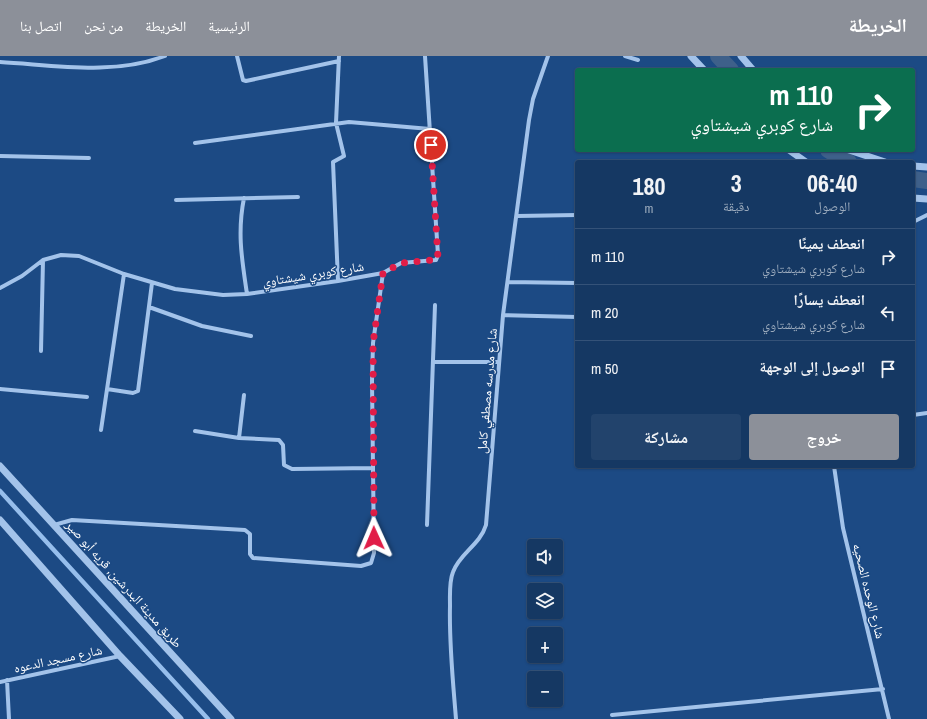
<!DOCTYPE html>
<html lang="ar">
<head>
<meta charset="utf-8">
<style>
	body { margin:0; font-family:"Archivo Narrow","Noto Naskh Arabic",sans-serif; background:#22436c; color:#f1f3f6; direction:rtl; height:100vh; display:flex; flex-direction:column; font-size:15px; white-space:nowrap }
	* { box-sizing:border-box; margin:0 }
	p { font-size:13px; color:#9dacbe }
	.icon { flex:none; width:22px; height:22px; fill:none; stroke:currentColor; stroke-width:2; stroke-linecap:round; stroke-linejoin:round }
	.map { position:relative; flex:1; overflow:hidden; direction:ltr }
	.details { position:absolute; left:575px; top:104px; width:340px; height:308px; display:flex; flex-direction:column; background:#153863; border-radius:4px; box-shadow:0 1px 3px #0004,0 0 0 1px #345278; direction:rtl }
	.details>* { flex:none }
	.banner { position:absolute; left:575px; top:12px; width:340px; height:84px; border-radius:4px; box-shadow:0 1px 3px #0004,0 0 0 1px #345278; direction:rtl; background:#0b6e4f; color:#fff; overflow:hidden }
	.controls { position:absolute; left:527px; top:483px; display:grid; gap:8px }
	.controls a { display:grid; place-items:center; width:36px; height:36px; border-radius:4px; background:#153863; box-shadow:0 1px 3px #0004,0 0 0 1px #345278; font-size:20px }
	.pin { position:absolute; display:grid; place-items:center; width:34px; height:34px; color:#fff; margin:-17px; border:2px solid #fff; border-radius:50%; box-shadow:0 1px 4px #0007 }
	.me { position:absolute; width:44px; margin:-22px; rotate:359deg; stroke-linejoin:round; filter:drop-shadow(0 0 3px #0008) }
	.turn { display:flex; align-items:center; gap:14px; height:84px; padding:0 16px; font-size:18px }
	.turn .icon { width:52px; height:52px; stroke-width:2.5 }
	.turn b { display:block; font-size:28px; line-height:34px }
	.eta { display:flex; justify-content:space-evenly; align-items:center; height:68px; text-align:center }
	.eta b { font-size:24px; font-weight:800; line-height:28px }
	.cta { display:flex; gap:8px; margin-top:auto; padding:8px 16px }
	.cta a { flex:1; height:46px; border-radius:4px; background:#8c9099; color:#fff; font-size:16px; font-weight:800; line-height:46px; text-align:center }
	.cta a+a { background:#22436c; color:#f1f3f6 }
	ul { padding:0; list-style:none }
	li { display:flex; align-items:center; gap:12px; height:56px; padding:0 16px; border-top:1px solid #345278 }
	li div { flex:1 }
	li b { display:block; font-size:15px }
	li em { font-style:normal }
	header { display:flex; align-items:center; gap:24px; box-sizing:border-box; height:56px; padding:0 20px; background:#8c9099; color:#fff }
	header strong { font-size:19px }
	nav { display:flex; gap:22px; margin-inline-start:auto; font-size:14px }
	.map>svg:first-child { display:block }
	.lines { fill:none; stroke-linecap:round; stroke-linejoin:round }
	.stream { stroke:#96beec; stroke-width:4.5 }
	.canal { stroke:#3e608a; stroke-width:16 }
	.minor { stroke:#a3c3ea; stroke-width:4 }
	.tertiary { stroke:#a3c3ea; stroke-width:7 }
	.route { stroke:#e11d48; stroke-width:7; stroke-dasharray:0 12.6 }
	.labels { text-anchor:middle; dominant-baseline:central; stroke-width:3; stroke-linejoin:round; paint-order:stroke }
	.street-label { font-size:13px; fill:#fff; stroke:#1c4a84 }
</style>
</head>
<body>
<header>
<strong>الخريطة</strong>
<nav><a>الرئيسية</a><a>الخريطة</a><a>من نحن</a><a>اتصل بنا</a></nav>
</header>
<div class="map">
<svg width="927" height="663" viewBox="0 0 927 663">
	<rect width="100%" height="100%" fill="#1c4a84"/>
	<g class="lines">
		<!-- stream -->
		<path class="stream" d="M0,435l208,228"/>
		<!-- canal -->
		<path class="canal" d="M718,0l13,14
			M828,94l14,9 7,3
			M913,123l14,2"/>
		<!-- minor -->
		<path class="minor" d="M237,0l6,24 3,1 93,-20
			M625,0l13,4
			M0,6c54,3 113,14 165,-6
			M195,87l154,-21 81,7
			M0,100l89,2
			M244,142c-7,35 -2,62 3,96
			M176,144l122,-3
			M517,160l60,-1
			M913,166l14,-7
			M338,225l-5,-119 11,-6 -8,-33 3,-67
			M508,226l69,1
			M0,232l22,-12 21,-16 18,-5 18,1 45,18 51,15 48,6 24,-1 91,-13 45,-8 18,-10 35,-3 2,-5 -13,-199
			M149,251l53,19 49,10
			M503,259l74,2
			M41,295l2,-91
			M433,306h66
			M0,333l87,8
			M107,333l26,4 5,-2 14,-108
			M913,359l14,-2
			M101,374l23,-156
			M195,375l44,7 40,2 4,5 1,20 8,4 81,-1
			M239,382l5,-43
			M834,410l9,62 46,191
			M54,469l18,-5 173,10 5,4v20l3,4 108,8 10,-3 3,-10 -2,-172 1,-38 10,-70
			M427,469l8,-220
			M7,624l2,39
			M0,626l120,-26
			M612,659l271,-26
			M456,663c-3,-38 -7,-75 -6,-113 0,-11 -1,-24 3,-34 7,-19 27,-27 33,-47l17,-210 26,-195 4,-21 15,-43"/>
		<!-- tertiary -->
		<path class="tertiary" d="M691,0l13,14
			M741,0l12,14
			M789,94l17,12
			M849,94l36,12
			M913,110l14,1
			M913,142l14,1
			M0,410l231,253
			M0,464l120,136 60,63"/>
	</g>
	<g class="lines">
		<!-- route -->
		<path class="route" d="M374,482l-1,-195 10,-70 18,-10 32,-3 5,-2 -7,-113"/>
	</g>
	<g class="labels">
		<!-- street labels -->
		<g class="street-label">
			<text transform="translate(313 218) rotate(-9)">شارع كوبري شيشتاوي</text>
			<text transform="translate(487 335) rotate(-85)">شارع مدرسه مصطفي كامل</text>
			<text transform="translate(124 528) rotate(48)">طريق مدينة البدرشين, قريه أبو صير</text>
			<text transform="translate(869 535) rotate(76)">شارع الوحده الصحيه</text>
			<text transform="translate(58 603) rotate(-12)">شارع مسجد الدعوه</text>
		</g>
	</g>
</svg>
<div class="controls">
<a><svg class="icon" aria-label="sound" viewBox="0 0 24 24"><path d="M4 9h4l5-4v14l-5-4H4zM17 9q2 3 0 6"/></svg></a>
<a><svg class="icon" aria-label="layers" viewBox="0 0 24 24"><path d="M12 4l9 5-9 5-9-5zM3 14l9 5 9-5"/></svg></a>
<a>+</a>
<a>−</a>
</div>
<div class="pin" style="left:431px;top:89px;background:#d93025"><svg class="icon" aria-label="arrive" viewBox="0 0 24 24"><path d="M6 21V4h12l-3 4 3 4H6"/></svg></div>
<svg class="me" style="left:374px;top:482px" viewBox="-20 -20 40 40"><path d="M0-17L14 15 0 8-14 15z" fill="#e11d48" stroke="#fff" stroke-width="4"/></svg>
<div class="banner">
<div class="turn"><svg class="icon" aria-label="right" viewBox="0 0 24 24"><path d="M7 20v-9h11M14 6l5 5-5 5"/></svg><div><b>110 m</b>شارع كوبري شيشتاوي</div></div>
</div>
<section class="details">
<div class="eta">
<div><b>06:40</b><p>الوصول</p></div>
<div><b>3</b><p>دقيقة</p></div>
<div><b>180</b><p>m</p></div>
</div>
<ul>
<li><svg class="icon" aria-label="right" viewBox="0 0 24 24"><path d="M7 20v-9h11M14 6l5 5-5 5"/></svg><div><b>انعطف يمينًا</b><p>شارع كوبري شيشتاوي</p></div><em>110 m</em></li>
<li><svg class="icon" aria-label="left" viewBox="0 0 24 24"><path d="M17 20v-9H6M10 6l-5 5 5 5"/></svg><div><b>انعطف يسارًا</b><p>شارع كوبري شيشتاوي</p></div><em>20 m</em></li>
<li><svg class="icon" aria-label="arrive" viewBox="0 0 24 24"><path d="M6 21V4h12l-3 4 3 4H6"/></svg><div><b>الوصول إلى الوجهة</b></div><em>50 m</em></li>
</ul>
<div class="cta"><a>خروج</a><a>مشاركة</a></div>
</section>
</div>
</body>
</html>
